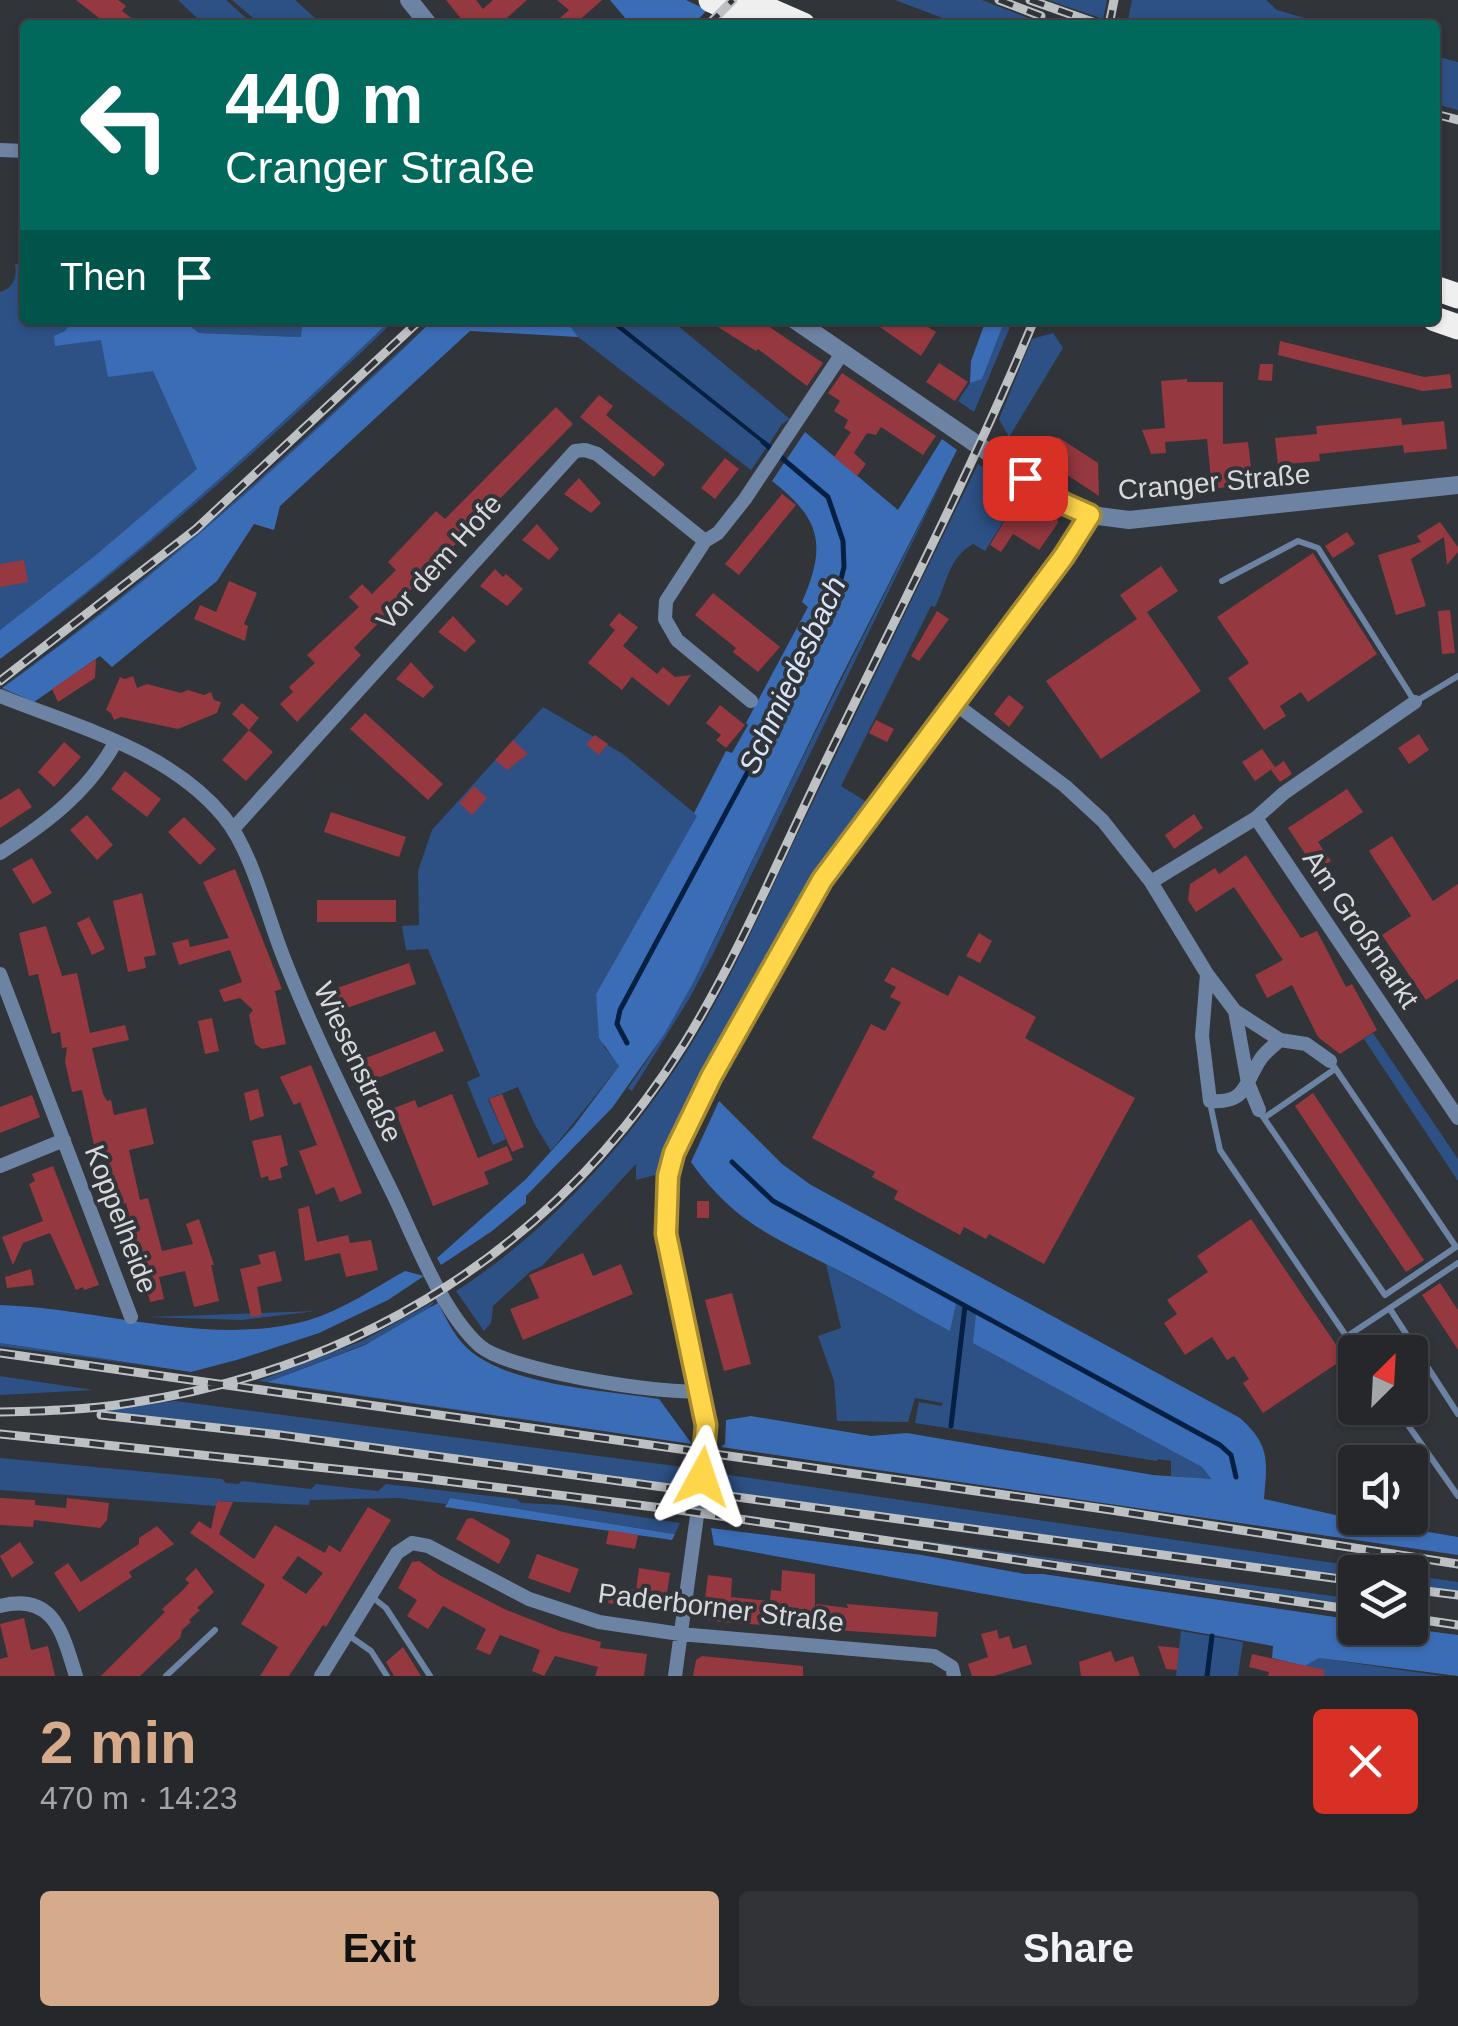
<!DOCTYPE html>
<html lang="en">
<head>
<meta charset="utf-8">
<style>
	body { margin:0; font-family:Helvetica,sans-serif; background:#313337; color:#f1f3f6; height:100vh; display:flex; flex-direction:column; font-size:38px; white-space:nowrap }
	* { box-sizing:border-box; margin:0 }
	p { font-size:32px; color:#a3a5a9 }
	.icon { flex:none; width:55px; height:55px; fill:none; stroke:currentColor; stroke-width:2; stroke-linecap:round; stroke-linejoin:round }
	.map { position:relative; height:1676px; overflow:hidden }
	.drawer { display:flex; flex-direction:column; background:#25272b; flex:1 }
	.drawer>* { flex:none }
	.guide { position:absolute; left:20px; top:20px; width:1420px; height:305px; border-radius:10px; box-shadow:0 2px 8px #0004,0 0 0 2px #424447; background:#00695c; color:#fff; overflow:hidden }
	.needle { width:65px; rotate:24deg }
	.fabs { position:absolute; left:1338px; top:1335px; display:grid; gap:20px }
	.fabs a { display:grid; place-items:center; width:90px; height:90px; border-radius:10px; background:#25272b; box-shadow:0 2px 8px #0004,0 0 0 2px #424447; font-size:50px }
	.pin { position:absolute; display:grid; place-items:center; width:85px; height:85px; color:#fff; margin:-42px; border-radius:20px; box-shadow:0 5px 15px #0006 }
	.me { position:absolute; width:110px; margin:-55px; rotate:5deg; stroke-linejoin:round; filter:drop-shadow(0 0 8px #0008) }
	.turn { display:flex; align-items:center; gap:35px; height:210px; padding:0 40px; font-size:45px }
	.turn .icon { width:130px; height:130px; stroke-width:2.5 }
	.turn b { display:block; font-size:70px; line-height:85px }
	.then { display:flex; align-items:center; height:95px; padding:0 40px; background:#0003; gap:20px; font-size:38px }
	.round { display:grid; place-items:center; flex:none; width:105px; height:105px; border-radius:10px; background:#313337 }
	.headline { display:flex; align-items:center; justify-content:space-between; height:170px; padding:0 40px }
	h1 { font-size:60px; font-weight:800; line-height:75px; color:#d6ab8b }
	.primary-button { display:flex; gap:20px; margin-top:auto; padding:20px 40px }
	.primary-button a { flex:1; height:115px; border-radius:10px; background:#d6ab8b; color:#111; font-size:40px; font-weight:800; line-height:115px; text-align:center }
	.primary-button a+a { background:#313337; color:#f1f3f6 }
	.map>svg:first-child { display:block }
	.green { fill:#2d5185 }
	.forest { fill:#3b6db6 }
	.water { fill:#062044 }
	.lines { fill:none; stroke-linecap:round; stroke-linejoin:round }
	.stream { stroke:#062044; stroke-width:5 }
	.building { fill:#963840; fill-rule:evenodd }
	.service { stroke:#6d83a4; stroke-width:6 }
	.minor { stroke:#6d83a4; stroke-width:14 }
	.tertiary { stroke:#6d83a4; stroke-width:18 }
	.motorway { stroke:#efefef; stroke-width:25 }
	.rail-casing { stroke:#bec1c4; stroke-width:9 }
	.rail { stroke:#313439; stroke-width:5; stroke-dasharray:15; stroke-linecap:butt }
	.route-casing { stroke:#a68a30; stroke-width:25 }
	.route { stroke:#ffd54a; stroke-width:18 }
	.labels { text-anchor:middle; dominant-baseline:central; stroke-width:8; stroke-linejoin:round; paint-order:stroke }
	.street-label { font-size:28px; fill:#d7d9dc; stroke:#313439 }
	.water-label { font-size:30px; font-style:italic; fill:#d7e5f9; stroke:#313439 }
</style>
</head>
<body>
<div class="map">
<svg width="1458" height="1676" viewBox="0 0 1458 1676">
	<rect width="100%" height="100%" fill="#313439"/>
	<!-- green -->
	<path class="green" d="M178,0h48l28,25h-50z
		M232,0h63l28,25h-62z
		M895,0h87l64,25h-85z
		M1048,0h59l-4,19z
		M1132,0h134l11,10 52,15h-202z
		M1435,56l23,6v48l-23,-6z
		M25,263v57h47l-7,11 37,9 51,31 45,98 -101,85 -97,76v-338c14,-4 17,-15 15,-28z
		M183,320h120l-1,17 -103,-4z
		M391,320h4c-126,121 -253,237 -395,339 138,-104 267,-219 391,-339z
		M431,320l-98,97 -136,122 -122,98 -74,51c154,-111 293,-237 430,-368z
		M566,320h41l160,127 -16,23 -173,-133z
		M614,320h57l119,99 -8,5 -13,20z
		M1005,320h8l-39,92 -16,-11 12,-18 12,-5z
		M1053,333l10,15 -54,89 -10,-18 33,-80z
		M978,464l44,28 -37,59 -12,-7c-25,14 -26,40 -38,63l-4,-1 -90,180 26,16c-56,74 -100,153 -144,234 -24,44 -52,88 -64,138l-23,6v-16l-94,102 -11,5 -38,35 -2,17 -7,8 -28,-40c92,-59 174,-149 233,-243 48,-77 83,-163 123,-244 55,-113 111,-227 166,-340z
		M948,469l-236,487 -23,43 -57,92 -4,-3c61,-85 102,-182 148,-276 56,-115 114,-229 172,-343z
		M543,707l80,47 75,62 -102,178 8,53 16,18 -69,86 -16,-26 -17,-38 -30,12 18,40 -13,6 -26,-63 13,-6 -52,-127 -22,1 -4,-24 17,-1 -1,-54 14,-41z
		M1373,1033l85,126v22l-94,-142z
		M826,1264l124,66 6,-27 20,11 226,153 9,13 -40,-4v-15l-13,-2 -1,2 -242,-38 4,-21 23,4 1,-3 -28,-5 -7,24 -71,-1 -3,-40 -16,-45 23,-8z
		M435,1301c-22,33 -126,62 -165,81l423,63 -435,-64 104,-40z
		M316,1311l-74,9 -95,-3z
		M0,1343l156,24 -156,-21z
		M0,1376l93,14 -93,5z
		M176,1401l515,67 -2,20 -414,-56 -195,-21z
		M0,1458l222,21 4,4 12,1 4,-3 69,8 5,-5 62,7 8,-7 131,15 4,4 42,2 117,18 -5,11 -225,-36 -4,6 -48,-6 -88,2 -1,5 -92,-4 -1,5 -216,-16z
		M715,1473l681,99h-41v6l-643,-86z
		M882,1535l473,64v6z
		M1410,1575l48,7v11l-48,-7z
		M1181,1631l62,11 -5,34h-62z
		M1319,1658l124,18h-126l-12,-10z"/>
	<!-- forest -->
	<path class="forest" d="M610,0h76l21,10 -14,15h-62z
		M72,320h111l16,13 102,4 2,-17h88c-125,120 -252,235 -391,339v-29l97,-76 100,-85 -44,-98 -45,6 -7,-37 -46,6 -1,-10 11,-5z
		M433,320h133l12,17 -108,-6 -190,175 -6,24 -20,-6 -37,57 -105,86 -12,-11 -66,46 -32,-14c156,-110 294,-236 431,-368z
		M986,320h19l-23,59 -12,4 1,-22z
		M805,432l93,78 44,-71 15,11 -120,235 -143,296 -29,52 -53,75 -86,88v7l-34,28 -51,34 -4,-7 89,-79 48,-53 45,-60 -20,-28 -3,-44 101,-178 -3,-3 32,-62 6,2 16,-28 -2,-2 62,-116 -6,-5c25,-57 19,-83 -30,-121z
		M719,1101l63,63 29,21 429,233c31,28 27,43 24,81l89,20 105,18v18l-737,-108 4,-3 1,-24 25,-4 120,20 36,-3 246,42 58,4 -9,-12 -229,-124 3,-29 -20,-10 -6,27c-41,-22 -82,-46 -124,-67 -60,-30 -95,-46 -135,-102z
		M405,1271l19,5 -36,24 -69,33 -79,26 -49,13 -191,-29v-38c98,3 213,43 309,15 34,-10 65,-32 96,-49z
		M438,1303c8,15 16,33 29,45 41,38 137,42 192,51l33,45 -424,-62 97,-37z
		M450,1498l224,36h1l-3,6 -227,-33z
		M711,1528l211,27 103,19h18l312,46v8h49l54,7v41l-139,-18 -14,8 -33,-8 1,-12 -559,-101z"/>
	<!-- water -->
	<path class="water" d="M607,320h7l155,124 -2,3z"/>
	<g class="lines">
		<!-- stream -->
		<path class="stream" d="M627,1043l-10,-19 3,-14 140,-261 79,-162 5,-20 -1,-26 -15,-44 -65,-55
			M732,1162l41,39 447,244 11,10 5,22
			M951,1426l14,-120
			M1207,1676l5,-40"/>
	</g>
	<!-- building -->
	<path class="building" d="M76,0h42l8,6 -4,5 19,14h-33z
		M446,0h30l7,9 10,-9h34l-28,25h-33z
		M557,0h45l-28,25h-22l17,-15z
		M707,320h52l64,43 -16,23 -49,-37 -2,2z
		M870,320h47l19,12 -15,24z
		M1280,341l144,36 26,-3 2,14 -29,3 -145,-36z
		M939,363l29,19 -13,19 -29,-19z
		M1260,364h13l-1,17 -14,-1z
		M842,373l94,63 -13,19 -42,-28 -5,8 -9,-2 -13,20 12,11 -9,12 -23,-19 17,-25 -7,-4 4,-8 -14,-9 6,-10 -12,-8z
		M1187,379v3h36v62l25,-2 5,42 -41,5 -5,-50 -42,3 1,11 -15,1 -9,-24 23,-2 -4,-47z
		M599,395l14,11 -7,9 59,49 -11,13 -74,-60z
		M556,407l17,17 -219,224 7,7 -64,67 -17,-18 13,-12 -4,-5 26,-24 -8,-8 52,-48 -10,-10 13,-13 10,10 24,-24 -8,-8 48,-51 9,8z
		M1401,418l1,7 42,-4 3,28 -43,4 -1,-8 -84,9 1,7 -42,4 -3,-27 42,-4 -1,-8z
		M1058,437l40,26 1,33 -56,-37z
		M725,458l14,11 -24,30 -14,-11z
		M579,478l22,25 -10,10 -27,-19z
		M1022,492l35,24 1,7 -19,27 -26,-16 -12,18 -11,-7z
		M782,494l14,11 -57,70 -14,-11z
		M1440,522l18,25v5l-11,13 -3,-28 -33,22 15,47 -30,9 -18,-60 43,-13 -4,-6z
		M537,524l22,25 -10,11 -27,-20z
		M1347,532l8,12 -22,14 -8,-12z
		M1313,553l64,101 -69,48 -7,-10 -21,14 6,10 -22,14 -36,-52 21,-15 -32,-46z
		M24,560l4,22 -28,5v-23z
		M1161,566l17,25 -31,21 54,79 -100,68 -55,-78 91,-62 -17,-24z
		M495,569l8,8 3,-3 17,15 -16,17 -27,-20z
		M229,581l28,12 -13,31 4,2 -3,15 -51,-22 6,-14 16,7z
		M713,593l67,54 -22,25 -25,-20 3,-4 -41,-33z
		M1450,610l5,43 -13,1 -4,-43z
		M937,611l12,8 -30,42 -8,-5z
		M619,613l19,14 -15,19 34,28 6,-7 12,10 16,-2 -22,31 -37,-29 -10,13 -34,-27 27,-33 -6,-5z
		M453,616l23,25 -11,11 -27,-20z
		M96,659l-1,19 -37,24 -6,-13z
		M411,662l23,25 -11,11 -27,-19z
		M133,676l4,12 10,-4 34,9 7,-3 16,5 7,-3 3,8 7,2 -4,11 -39,16 -57,-12 -7,3 -3,-7 -5,-3 14,-33 5,2z
		M1009,695l15,12 -15,20 -15,-13z
		M242,703l17,15 -10,12 -17,-16z
		M720,705l25,20 -19,23 -10,-8 5,-5 -15,-12z
		M365,713l78,71 -15,16 -78,-71z
		M876,720l18,9 -7,13 -18,-9z
		M249,730l24,22 -27,29 -24,-21z
		M1419,734l10,16 -20,14 -11,-16z
		M595,735l13,9 -9,11 -13,-11z
		M513,740l15,14 -21,16 -12,-10z
		M64,742l17,15 -27,30 -16,-15z
		M1262,749l13,18 -20,14 -13,-19z
		M1284,761l8,13 -12,8 -9,-12z
		M125,771l36,28 -14,18 -36,-28z
		M474,786l13,12 -15,17 -13,-12z
		M19,788l13,19 -32,21v-28z
		M1347,789l16,23 -45,30 13,19 -15,9 -28,-42z
		M331,812l75,25 -7,20 -75,-25z
		M1194,814l9,14 -29,21 -9,-14z
		M87,815l26,30 -16,15 -27,-30z
		M184,817l32,32 -16,16 -32,-33z
		M1392,836l41,65 25,-17v95l-32,21 -44,-65 29,-19 -42,-65z
		M1246,855l55,83 16,-7 29,56 6,-3 25,46 -37,24 -22,-17 -26,-52 -25,13 -12,-23 28,-15 -49,-73 -38,25 -8,-12 2,-16 25,-16 4,6z
		M32,858l20,35 -19,11 -21,-35z
		M235,869l47,120 -7,2 11,53 -24,5 -7,-5 -6,-29 4,-5 -13,-12 -16,4 -5,-12 23,-8 -12,-32 -51,15 -7,-22 16,-4 2,8 39,-9 -26,-56z
		M142,893l14,62 -12,2 2,11 -18,4 -15,-71z
		M317,900h79v22h-79z
		M89,917l16,32 -13,6 -15,-32z
		M46,926l16,50 15,-3 13,60 35,-8 4,15 -37,8 11,46 4,7 4,-1 3,15 32,-7 8,36 -25,6 11,50 8,-2 14,53 31,-7 -7,-20 13,-5 15,46h-3l8,36 -25,6 -9,-36 -26,6 5,22 -14,3 -24,-99 -9,2 -13,-57 -9,2 -13,-60 -10,2 -7,-30 2,-15 -5,1 -2,-16 -8,2 -14,-60 -9,2 -10,-43z
		M979,933l13,8 -12,22 -14,-7z
		M409,963l7,21 -75,26 -7,-21z
		M892,967l56,29 11,-21 77,42 -11,21 110,60 -91,166 -55,-30 -3,5 -22,-12 -4,8 -66,-36 4,-8 -26,-14 3,-5 -63,-34 59,-114 14,7 16,-29 -11,-5 6,-10 -12,-6z
		M212,1018l7,33 -14,3 -7,-33z
		M435,1031l9,20 -74,30 -9,-21z
		M311,1065l51,128 -22,9 -6,-15 -18,8 -17,-44 18,-6 -17,-43 -6,3 -14,-28z
		M258,1089l6,27 -14,5 -6,-28z
		M1313,1093l111,167 -18,12 -111,-166z
		M452,1094l26,64 29,-12 6,14 -29,12 5,12 -56,22 -39,-98 21,-8 3,8z
		M502,1094l22,53 -12,5 -23,-53z
		M32,1095l8,22 -40,16v-26z
		M281,1135l7,30 -8,3 2,10 -13,3 -1,-5 -7,2 -9,-37z
		M53,1166l46,119 -15,5 -1,-3 -7,3 -26,-57 -27,10 -10,22 -11,-28 41,-16 -14,-37 6,-3 -3,-7z
		M697,1201h12v17h-12z
		M309,1206l8,36 31,-7 2,8 21,-3 7,30 -32,7 -6,-24 -35,8 -7,-52z
		M1251,1219l94,139 -82,55 -20,-30 6,-4 -15,-23 -7,4 -15,-23 -27,18 -21,-32 13,-9 -10,-14 41,-28 -11,-16z
		M275,1251l7,30 -25,6 5,28 -11,2 -11,-48 21,-5 -3,-9z
		M583,1253l10,23 28,-12 12,30 -110,46 -13,-31 29,-11 -10,-23z
		M31,1269l3,16 -27,3 -2,-11z
		M1440,1283l18,27v40l-36,-55z
		M732,1293l19,71 -27,7 -19,-71z
		M0,1498l35,2v5l31,3 1,-10 42,5 -2,17 -7,8 -66,-8 -1,7 -33,-2z
		M217,1501l16,1 -14,32 35,25 21,-34 50,28 4,-8 11,7 28,-45 23,13 -65,107 -3,-2 -34,51h-29l18,-29 -37,-23 24,-39 -75,-52 9,-12 12,8zM298,1556l25,17 -17,21 -24,-16z
		M472,1518l37,21 1,4 -11,21 -43,-25 11,-20z
		M157,1526l17,18 -45,28 3,5 -53,35 -25,-39 14,-10 13,19 58,-38v-6z
		M609,1530l29,5 -3,14 -29,-5z
		M20,1542l14,21 -22,15 -12,-22z
		M537,1554l42,15 -9,24 -42,-15z
		M419,1561l22,15 63,33 56,22 41,11 -1,6 47,6 -3,22h-49l3,-9 -43,-11 -11,20 -12,-5 8,-21 -40,-15 -10,20 -14,-6 10,-20 -43,-23 -15,23 -21,-13 10,-16 -19,-12 14,-26z
		M196,1568l18,24 -17,16 3,2 -11,10 2,2 -9,8 -2,8 -40,38h-39l64,-64 -3,-3 20,-18 7,-8 -4,-4z
		M639,1568l31,5 -6,40 -56,-10 3,-17 25,4z
		M782,1570l33,4v33l2,-3 31,4 -1,-4 91,8 -2,25 -216,-15 -14,-3 -3,-5 5,-39 24,3 -1,19 39,4 1,-11 10,1z
		M24,1618l7,32 17,-4 7,30h-55v-17l8,-2 -8,-33z
		M997,1630l2,9 10,-3 4,13 13,-4 6,19 -38,12h-22l-4,-12 20,-7 -7,-23z
		M1158,1646l21,2 -2,22 -11,-1z
		M403,1647l18,29h-27l-8,-14z
		M1111,1651l4,11 18,-6 7,20h-59l-2,-14z
		M1252,1654l73,16 -1,6h-56l1,-4 -20,-5z
		M702,1656l101,10v10h-110l3,-16z"/>
	<g class="lines">
		<!-- service -->
		<path class="service" d="M1222,581l76,-40 20,7 97,154 43,-26
			M1210,1103l10,47 137,202
			M1259,1111l126,184 71,-48 -125,-185
			M1264,1118l71,-49
			M1390,1309l68,105
			M1346,1337l112,-74
			M1396,1408l62,88
			M372,1597l14,11 44,68
			M348,1635l23,16 16,25
			M166,1676l49,-46"/>
		<!-- minor -->
		<path class="minor" d="M0,150l25,1
			M0,696c77,31 169,54 224,121 28,34 42,96 59,139 32,82 72,160 111,240 22,46 48,116 86,150 28,24 181,49 220,45
			M751,701l-74,-61 -12,-21 1,-18 39,-60 13,-8 27,-34 98,-147
			M954,703l111,83 38,35 48,61 56,92 28,37 45,29 26,4 24,17
			M1256,818l202,300
			M233,829l342,-378 10,-1 12,4 108,87
			M0,853c47,-30 88,-61 115,-110
			M1151,882l105,-64 28,-25 131,-91
			M0,974l131,343
			M1207,974l-5,62 8,65c38,3 34,-19 52,-44 5,-6 12,-12 18,-17
			M1235,1011l13,72 11,27
			M0,1166l64,-26
			M0,1606c55,-14 63,29 76,70
			M321,1676l76,-123 15,-10 16,3 101,53 70,23 81,12 254,22 18,11 2,9
			M675,1676l32,-233 -3,-35 -27,-112 -10,-62 1,-57 15,-46 139,-251 253,-338 16,-27"/>
		<!-- tertiary -->
		<path class="tertiary" d="M409,0l20,25
			M795,320l260,178 36,17 38,5 329,-35"/>
		<!-- motorway -->
		<path class="motorway" d="M711,0l50,23
			M746,0l57,25
			M1435,288l23,8
			M1435,319l23,8"/>
		<!-- rail casing -->
		<g class="rail-casing">
			<path id="rail" d="M999,0l42,16
				M1030,0l71,25
				M708,25l25,-25
				M1109,25l5,-25
				M1435,114l23,6
				M0,681l196,-152 224,-209
				M0,1353l1111,157 347,54
				M0,1412c43,-1 87,-2 130,-9 233,-34 428,-158 554,-359 55,-89 96,-189 142,-283 71,-146 146,-291 208,-441
				M101,1415l179,20 1075,146
				M0,1434l422,44 264,33 669,99
				M1410,1589l48,6
				M1410,1618l48,7"/>
		</g>
		<!-- rail -->
		<use href="#rail" class="rail"/>
	</g>
	<g class="lines">
		<!-- route casing -->
		<g class="route-casing">
			<path id="route" d="M702,1477l4,-52 -40,-191 2,-58 6,-23 37,-76 111,-197 242,-324 26,-41 -25,-11 -40,-26"/>
		</g>
		<!-- route -->
		<use href="#route" class="route"/>
	</g>
	<g class="labels">
		<!-- street labels -->
		<g class="street-label">
			<text transform="translate(1214 482) rotate(-5)">Cranger Straße</text>
			<text transform="translate(439 562) rotate(-48)">Vor dem Hofe</text>
			<text transform="translate(1361 929) rotate(56)">Am Großmarkt</text>
			<text transform="translate(358 1062) rotate(65)">Wiesenstraße</text>
			<text transform="translate(121 1219) rotate(69)">Koppelheide</text>
			<text transform="translate(721 1608) rotate(7)">Paderborner Straße</text>
		</g>
		<!-- water labels -->
		<g class="water-label">
			<text transform="translate(792 675) rotate(-65)">Schmiedesbach</text>
		</g>
	</g>
</svg>
<div class="fabs">
<a><svg class="needle" viewBox="-14 -14 28 28"><path d="M0-13l5 13h-10z" fill="#e53935"/><path d="M0 13l5-13h-10z" fill="#a3a5a9"/></svg></a>
<a><svg class="icon" aria-label="sound" viewBox="0 0 24 24"><path d="M4 9h4l5-4v14l-5-4H4zM17 9q2 3 0 6"/></svg></a>
<a><svg class="icon" aria-label="layers" viewBox="0 0 24 24"><path d="M12 4l9 5-9 5-9-5zM3 14l9 5 9-5"/></svg></a>
</div>
<div class="pin" style="left:1025px;top:478px;background:#d93025"><svg class="icon" aria-label="arrive" viewBox="0 0 24 24"><path d="M6 21V4h12l-3 4 3 4H6"/></svg></div>
<svg class="me" style="left:702px;top:1477px" viewBox="-20 -20 40 40"><path d="M0-17L14 15 0 8-14 15z" fill="#ffd54a" stroke="#fff" stroke-width="4"/></svg>
<div class="guide">
<div class="turn"><svg class="icon" aria-label="left" viewBox="0 0 24 24"><path d="M17 20v-9H6M10 6l-5 5 5 5"/></svg><div><b>440 m</b>Cranger Straße</div></div>
<div class="then">Then<svg class="icon" aria-label="arrive" viewBox="0 0 24 24"><path d="M6 21V4h12l-3 4 3 4H6"/></svg></div>
</div>
</div>
<section class="drawer">
<div class="headline"><div><h1>2 min</h1><p>470 m · 14:23</p></div><a class="round" style="background:#d93025;color:#fff"><svg class="icon" aria-label="close" viewBox="0 0 24 24"><path d="M6 6l12 12M18 6L6 18"/></svg></a></div>
<div class="primary-button"><a>Exit</a><a>Share</a></div>
</section>
</body>
</html>
